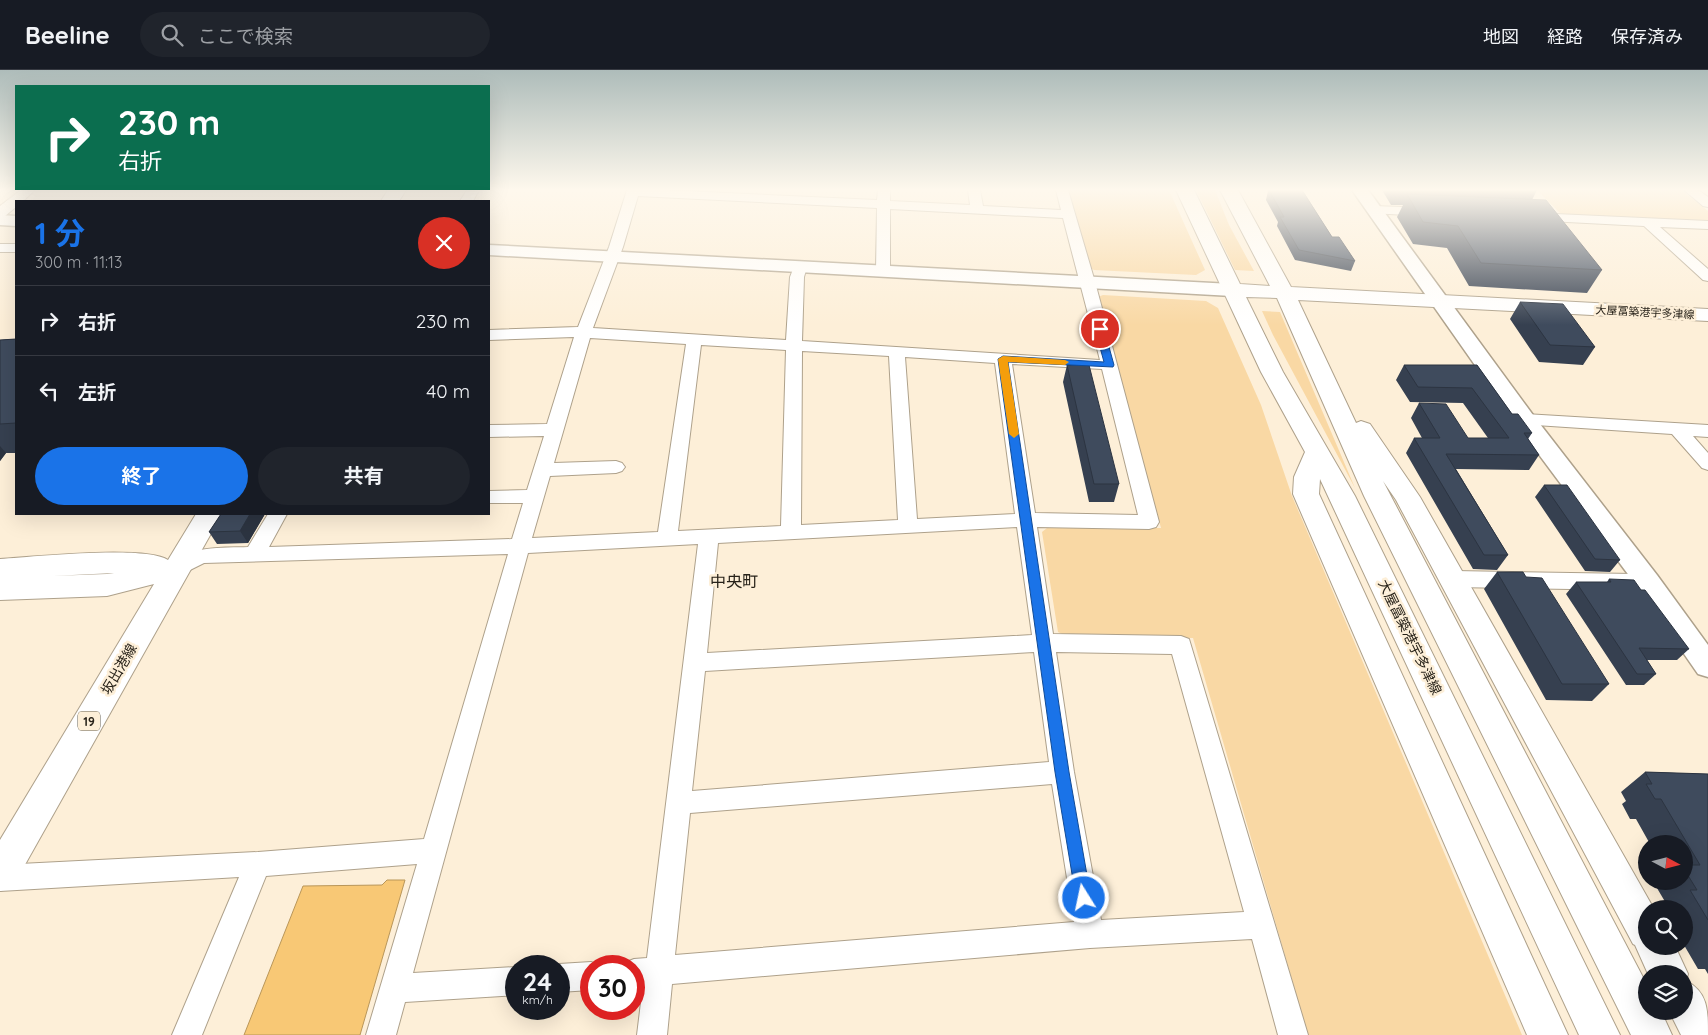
<!DOCTYPE html>
<html lang="ja">
<head>
<meta charset="utf-8">
<style>
	body { margin:0; font-family:Quicksand,"Noto Sans JP",sans-serif; background:#20242c; color:#f1f3f6; height:100vh; display:flex; flex-direction:column; font-size:19px; white-space:nowrap }
	* { box-sizing:border-box; margin:0 }
	p { font-size:16px; color:#9ea1a6 }
	.icon { flex:none; width:28px; height:28px; fill:none; stroke:currentColor; stroke-width:2; stroke-linecap:round; stroke-linejoin:round }
	.map { position:relative; flex:1; overflow:hidden }
	.sheet { position:absolute; left:15px; top:130px; width:475px; height:315px; display:flex; flex-direction:column; background:#171b24; border-radius:0px; box-shadow:0 5px 20px #0002 }
	.sheet>* { flex:none }
	.hud { position:absolute; left:15px; top:15px; width:475px; height:105px; border-radius:0px; box-shadow:0 5px 20px #0002; background:#0b6e4f; color:#fff; overflow:hidden }
	.needle { width:32px; rotate:97deg }
	.fabs { position:absolute; left:1638px; top:765px; display:grid; gap:10px }
	.fabs a { display:grid; place-items:center; width:55px; height:55px; border-radius:50%; background:#171b24; box-shadow:0 5px 20px #0002; font-size:25px }
	.speed { position:absolute; left:505px; top:885px; display:flex; gap:10px; font-size:25px; font-weight:700; text-align:center }
	.speed>* { display:grid; place-content:center; width:65px; height:65px; border-radius:50%; background:#171b24; box-shadow:0 5px 20px #0002; line-height:1 }
	.speed small { font-size:12px; font-weight:400 }
	.speed .limit { border:8px solid #d22; background:#fff; color:#111 }
	.pin { position:absolute; display:grid; place-items:center; width:42px; height:42px; color:#fff; margin:-21px; border:2px solid #fff; border-radius:50%; box-shadow:0 1px 5px #0007 }
	.me { position:absolute; width:55px; margin:-28px; rotate:350deg; stroke-linejoin:round; filter:drop-shadow(0 0 4px #0008) }
	.turn { display:flex; align-items:center; gap:18px; height:105px; padding:0 20px; font-size:22px }
	.turn .icon { width:65px; height:65px; stroke-width:2.5 }
	.turn b { display:block; font-size:35px; line-height:42px }
	.round { display:grid; place-items:center; flex:none; width:52px; height:52px; border-radius:26px; background:#20242c }
	.headline { display:flex; align-items:center; justify-content:space-between; height:85px; padding:0 20px }
	h1 { font-size:30px; font-weight:700; line-height:38px; color:#1a73e8 }
	.cta { display:flex; gap:10px; margin-top:auto; padding:10px 20px }
	.cta a { flex:1; height:58px; border-radius:30px; background:#1a73e8; color:#fff; font-size:20px; font-weight:700; line-height:58px; text-align:center }
	.cta a+a { background:#20242c; color:#f1f3f6 }
	ul { padding:0; list-style:none }
	li { display:flex; align-items:center; gap:15px; height:70px; padding:0 20px; border-top:1px solid #363941 }
	li div { flex:1 }
	li b { display:block; font-size:19px }
	li em { font-style:normal }
	header { display:flex; align-items:center; gap:30px; box-sizing:border-box; height:70px; padding:0 25px; background:#171b24; border-bottom:1px solid #363941 }
	header strong { font-size:24px }
	nav { display:flex; gap:28px; margin-inline-start:auto; font-size:18px }
	.search { width:350px; height:45px; background:#20242c; display:flex; align-items:center; gap:12px; box-sizing:border-box; padding:0 18px; border-radius:28px; color:#9ea1a6; font-size:19px }
	.map>svg:first-child { display:block }
	.green { fill:#f9d8a4 }
	.water { fill:#f8c875; stroke:#b99659 }
	.lines { fill:none; stroke-linecap:round; stroke-linejoin:round }
	.minor-casing { stroke:#aea18b; stroke-width:2 }
	.tertiary-casing { stroke:#aea18b; stroke-width:3 }
	.secondary-casing { stroke:#aea18b; stroke-width:2 }
	.primary-casing { stroke:#aea18b; stroke-width:2 }
	.minor { fill:#fff; fill-rule:evenodd }
	.tertiary { fill:#fff; fill-rule:evenodd }
	.secondary { fill:#fff; fill-rule:evenodd }
	.primary { fill:#fff; fill-rule:evenodd }
	.wall { fill:#364050 }
	.shaded-wall { fill:#2c3441 }
	.building { fill:#3f4b5d; stroke:#2c3441 }
	.route { fill:#1a73e8; stroke:#114b97 }
	.slow { fill:#f59e0b }
	.labels { text-anchor:middle; dominant-baseline:central; stroke-width:5; stroke-linejoin:round; paint-order:stroke }
	.far-street-label { font-size:11px; fill:#272219; stroke:#fdefd8 }
	.shield { fill:#fdefd8; stroke:#676052; stroke-width:1 }
	.shield-label { font-size:12px; font-weight:bold; fill:#272219 }
	.street-label { font-size:14px; fill:#272219; stroke:#fdefd8 }
	.quarter-label { font-size:16px; fill:#272219; stroke:#fdefd8 }
</style>
</head>
<body>
<header>
<strong>Beeline</strong>
<div class="search"><svg class="icon" aria-label="search" viewBox="0 0 24 24"><circle cx="10" cy="10" r="6"/><path d="M15 15l6 6"/></svg>ここで検索</div>
<nav><a>地図</a><a>経路</a><a>保存済み</a></nav>
</header>
<div class="map">
<svg width="1708" height="965" viewBox="0 0 1708 965">
	<rect width="100%" height="100%" fill="#fdefd8"/>
	<!-- green -->
	<path class="green" d="M1068,120h101l36,80 -9,5 -102,-5 -4,-2z
		M1196,120h19l14,35 25,46 -19,-1z
		M1537,120h144l27,21v10l-141,-6 -7,-2z
		M1103,225l103,6 12,7 43,97 31,91 230,539h-214l-115,-397 -127,-2 -8,-4 -16,-100 5,-4h114l-63,-231z
		M1262,241l18,1 75,176 -82,-153z"/>
	<!-- water -->
	<path class="water" d="M387,810h18l-45,155h-116l59,-149 79,-1z"/>
	<g class="lines">
		<!-- minor casing -->
		<g class="minor-casing">
			<path id="minor" d="M21,120h14l-12,11h-7v6l-11,9 -5,1v-11z
				M467,120h12l-6,11h-13z
				M627,120h36l214,10 1,-10h12v11l80,4 -2,-15h12l3,16 78,4 -5,-20h12l27,92 64,240 -3,5 -7,2 -112,-2 16,107 128,2 8,3 119,396h-30l-26,-96 -162,9 -418,36 -5,51h-30l6,-49 -9,1v-21h-11l1,-3 10,-4 13,-1 51,-414 -170,9 -115,420 103,-6v28l-111,7 -9,33h-30l51,-171 -151,12 -64,159h-30l67,-158 -239,14v-26l258,-13 166,-13 84,-285 -304,9 -26,13 -7,-3 -3,-5c13,-23 58,-20 80,-21l20,-33h19l-18,33 243,-8 11,-36h-34v-12l38,-1 17,-54 -55,1v-12l58,-1 27,-87 -85,3v-10l89,-3 31,-80zM638,126l239,12 -1,63 2,3h10l2,-3v-62l173,9 37,142 -298,-19 2,-64 3,-10 -2,-3h-10l-5,13 -4,63 -193,-12 30,-81zM590,268l96,6 -28,188 -126,6 18,-62 66,-3 6,-2 3,-4 -3,-4 -6,-2 -62,2zM701,275l85,5 -5,176 -103,5zM802,281l87,5 9,164 -97,5zM905,287l90,6 20,151 -98,5zM1012,294l90,5 36,146 -103,-2zM1017,457l15,108 -325,18 11,-110zM1034,582l15,110 -357,29 13,-120zM1056,582l116,2 72,258 -143,8 -27,-148zM1052,714l22,138 -399,33 15,-142z
				M1684,120h14l10,7v10l-5,-1z
				M1374,136l53,2 7,4 -7,4 -58,-3 -2,-3 2,-3z
				M1534,143l174,8v8l-48,-2 48,42v12l-5,-1 -59,-54 -115,-6 -2,-3 2,-3z
				M0,174h16v8h-16z
				M1525,344l183,11v12l-15,-1 15,17v17l-6,-2 -30,-34 -153,-10 -3,-4 3,-4z
				M1454,501l180,3 7,3 3,5 -3,5 -7,3 -180,-3 -7,-3 -3,-5 3,-5z
				M591,892l10,4h-10v24l-32,2v-26h-6l6,-2z"/>
		</g>
		<!-- tertiary casing -->
		<g class="tertiary-casing">
			<path id="tertiary" d="M1352,120h16l165,225 124,160 51,70v32l-10,-3 -59,-85 -122,-164z
				M0,145l16,1v10l-16,-1z
				M489,175l743,39 7,2 2,4 -2,4 -7,2 -743,-41z"/>
		</g>
		<!-- secondary casing -->
		<g class="secondary-casing">
			<path id="secondary" d="M1176,120h18l46,94 30,2 -50,-96h18l53,97 417,22v12l-410,-21 58,123 5,-2 9,3 50,73 234,412h-8v37h29l13,28 -2,7c22,11 22,29 22,54h-27l-12,-24h15v-37h-36l-13,-29 -2,-1 -237,-444 -13,-19 263,502v28h15l11,24h-41l-267,-539 -87,-198 -31,-1 37,75 72,124 265,539h-41l-259,-556 -1,15 249,541h-41l-234,-541 1,-17 11,-25 -44,-80z"/>
		</g>
		<!-- primary casing -->
		<g class="primary-casing">
			<path id="primary" d="M388,120h18l-7,11h-18z
				M196,444h26l-209,372 -13,5v-51l154,-256 -47,12 -107,4v-41c32,-2 145,-14 168,1zM114,503l-7,1 -55,2z"/>
		</g>
		<!-- minor -->
		<use href="#minor" class="minor"/>
		<!-- tertiary -->
		<use href="#tertiary" class="tertiary"/>
		<!-- secondary -->
		<use href="#secondary" class="secondary"/>
		<!-- primary -->
		<use href="#primary" class="primary"/>
	</g>
	<!-- wall -->
	<path class="wall" d="M1268,120h34l30,47 23,24 -4,10 -56,-11 -18,-34 1,-4 -12,-22 2,-9z
		M1382,120h155l-5,10 70,70 -15,23 -118,-7 -22,-38 -34,-4 -16,-27 6,-12h-12z
		M1520,232l75,45 -12,18 -44,-3 -29,-43z
		M16,269v114h-10l-6,8v-121z
		M1067,295l52,119 -5,18h-25l-26,-120z
		M1404,295h73l35,49 20,19 -4,6 11,16 -10,15 -73,-1 52,86 -11,15 -24,-1 -67,-116 8,-15h8l-11,-20 8,-15 49,35h20l-25,-35 -53,-1 -14,-22z
		M1544,415l76,75 -10,12 -25,-1 -50,-74z
		M221,444h44l-17,29 -31,1 -8,-12z
		M1497,502l29,5 83,107 -17,17 -46,-1 -62,-111z
		M1609,509l32,11 48,59 -12,11h-30l9,14 -12,11h-18l-60,-91 10,-12h31z
		M1645,702l63,2v200l-3,-5h-7l-14,-24v-36h-21v-1l4,-3 -13,-22 3,-2h27v-37h-34l-14,-25h-6l-8,-15 4,-3 -5,-9z"/>
	<!-- shaded-wall -->
	<path class="shaded-wall" d="M0,376l6,7 -6,8z
		M250,444h15l-17,29 -8,-12z"/>
	<!-- building -->
	<path class="building" d="M1269,120h33l30,47h7l16,24 -56,-11 -19,-33h4z
		M1407,124l139,6 56,70 -121,-7 -23,-37 -35,-4z
		M1520,232l43,2 32,43 -45,-2z
		M16,269v84l-16,1v-84z
		M1067,295h22l30,119h-25z
		M1404,295h73l35,49h6l14,19h-8l15,22 -93,-1 62,101h-24l-70,-117h26l-21,-35 27,1 22,34h41l-37,-50 -54,-1z
		M1544,415h23l53,75 -25,-1z
		M221,444h29l-10,17 -31,1z
		M1497,502h26l3,5 16,1 67,106h-47z
		M1609,509l25,1 7,10h4l44,59 -50,-1 17,26h-19l-61,-92h35z
		M1645,702l63,2v146l-18,-30h7l-13,-21v-4h16l-39,-66h-6l-9,-15h6z"/>
	<!-- sky -->
	<linearGradient id="sky" x2="0" y2="1"><stop stop-color="#aebcba"/><stop offset="0.47" stop-color="#fef8ed"/><stop offset="1" stop-color="#fef8ed" stop-opacity="0"/></linearGradient>
	<rect width="1708" height="255" fill="url(#sky)"/>
	<!-- route -->
	<path class="route" d="M1100,256l4,3 10,36 -1,2 -105,-5 61,410 22,126 -2,6 -5,2 -6,-2 -2,-6 -21,-126 -57,-413 5,-3 101,6 -9,-33z"/>
	<!-- slow -->
	<path class="slow" d="M1003,286l62,4 4,2 -4,3 -57,-3 11,72 -5,4 -5,-4 -11,-75z"/>
	<g class="labels">
		<!-- far-street labels -->
		<g class="far-street-label">
			<text transform="translate(1645 242) rotate(3)">大屋冨築港宇多津線</text>
		</g>
		<!-- shield labels -->
		<rect class="shield" x="78" y="641.5" width="22" height="19" rx="4"/>
		<g class="shield-label">
			<text x="89" y="651">19</text>
		</g>
		<!-- street labels -->
		<g class="street-label">
			<text transform="translate(1410 567) rotate(64)">大屋冨築港宇多津線</text>
			<text transform="translate(119 599) rotate(-60)">坂出港線</text>
		</g>
		<!-- quarter labels -->
		<g class="quarter-label">
			<text x="734" y="511">中央町</text>
		</g>
	</g>
</svg>
<div class="fabs">
<a><svg class="needle" viewBox="-14 -14 28 28"><path d="M0-13l5 13h-10z" fill="#e53935"/><path d="M0 13l5-13h-10z" fill="#9ea1a6"/></svg></a>
<a><svg class="icon" aria-label="search" viewBox="0 0 24 24"><circle cx="10" cy="10" r="6"/><path d="M15 15l6 6"/></svg></a>
<a><svg class="icon" aria-label="layers" viewBox="0 0 24 24"><path d="M12 4l9 5-9 5-9-5zM3 14l9 5 9-5"/></svg></a>
</div>
<div class="speed"><div>24<small>km/h</small></div><div class="limit">30</div></div>
<div class="pin" style="left:1100px;top:259px;background:#d93025"><svg class="icon" aria-label="arrive" viewBox="0 0 24 24"><path d="M6 21V4h12l-3 4 3 4H6"/></svg></div>
<svg class="me" style="left:1084px;top:828px" viewBox="-20 -20 40 40"><circle r="17" fill="#1a73e8" stroke="#fff" stroke-width="3"/><path d="M0-11L8 9 0 5-8 9z" fill="#fff"/></svg>
<div class="hud">
<div class="turn"><svg class="icon" aria-label="right" viewBox="0 0 24 24"><path d="M7 20v-9h11M14 6l5 5-5 5"/></svg><div><b>230 m</b>右折</div></div>
</div>
<section class="sheet">
<div class="headline"><div><h1>1 分</h1><p>300 m · 11:13</p></div><a class="round" style="background:#d93025;color:#fff"><svg class="icon" aria-label="close" viewBox="0 0 24 24"><path d="M6 6l12 12M18 6L6 18"/></svg></a></div>
<ul>
<li><svg class="icon" aria-label="right" viewBox="0 0 24 24"><path d="M7 20v-9h11M14 6l5 5-5 5"/></svg><div><b>右折</b></div><em>230 m</em></li>
<li><svg class="icon" aria-label="left" viewBox="0 0 24 24"><path d="M17 20v-9H6M10 6l-5 5 5 5"/></svg><div><b>左折</b></div><em>40 m</em></li>
</ul>
<div class="cta"><a>終了</a><a>共有</a></div>
</section>
</div>
</body>
</html>
